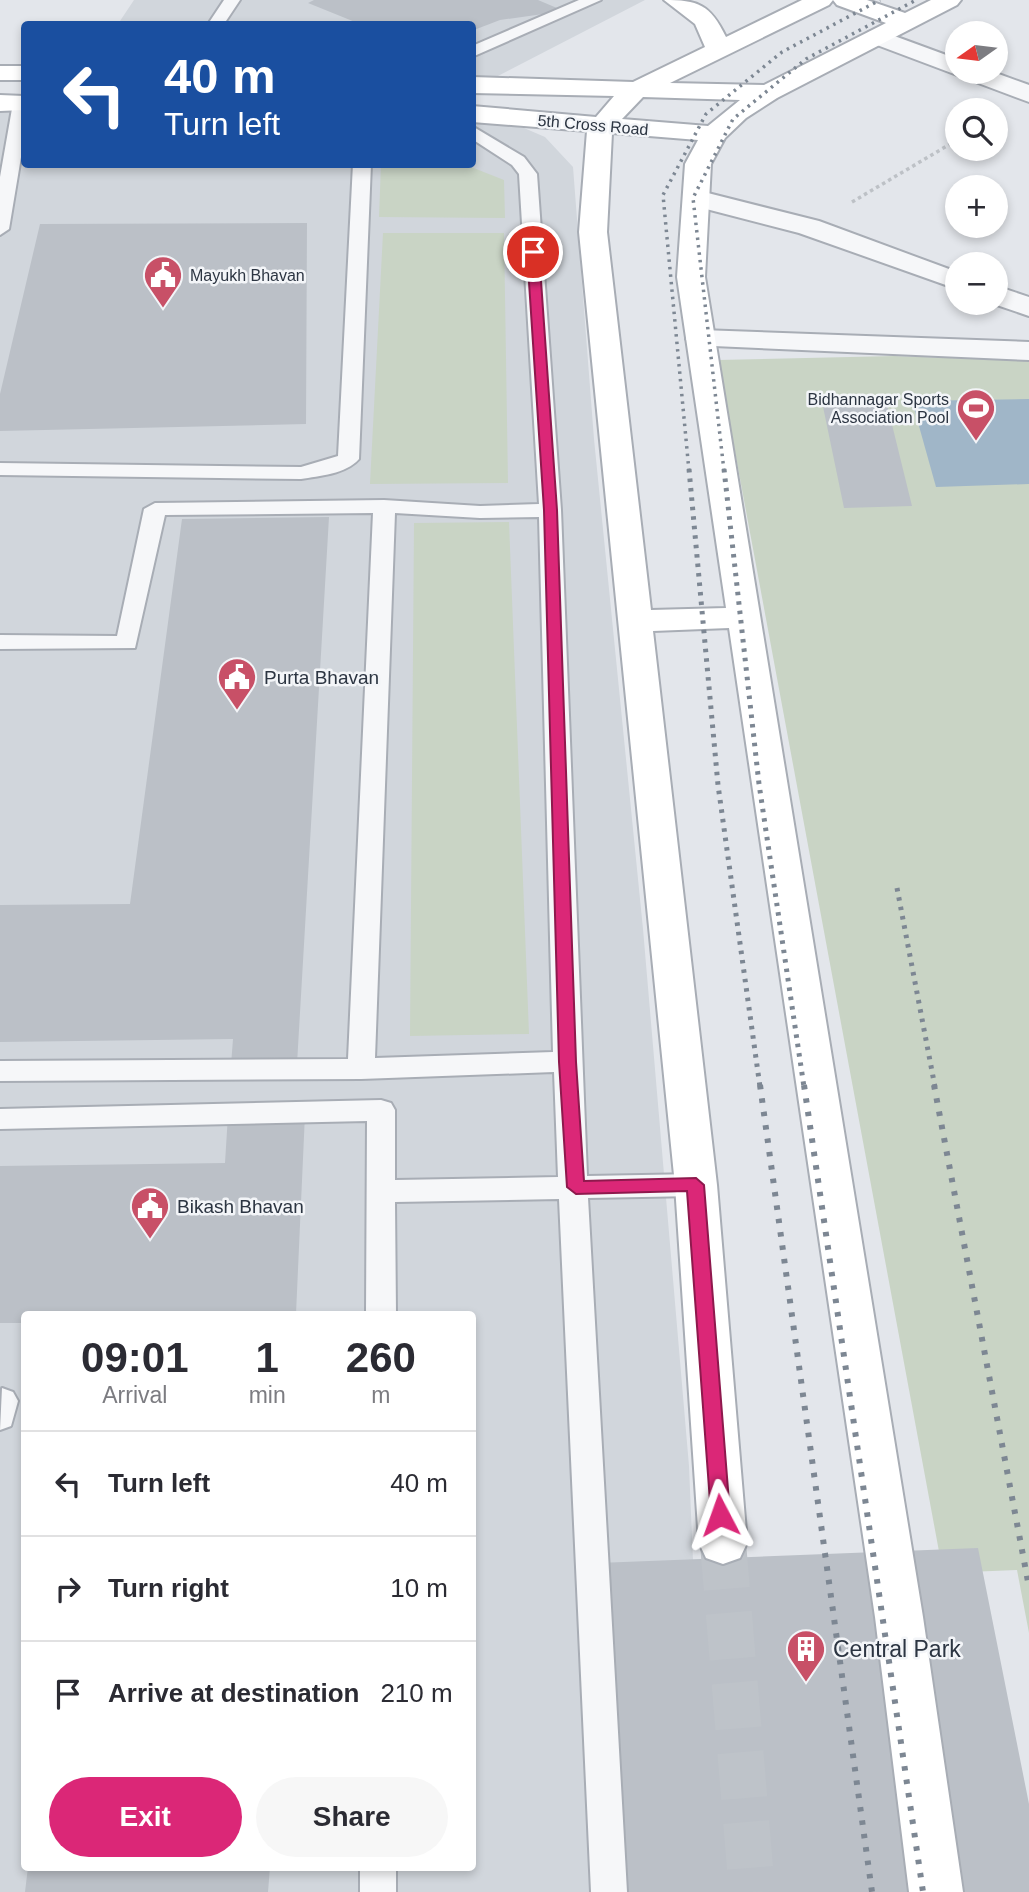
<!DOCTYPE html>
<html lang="en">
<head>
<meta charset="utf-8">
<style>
	body { margin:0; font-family:Arial,sans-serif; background:#f7f7f7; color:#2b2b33; height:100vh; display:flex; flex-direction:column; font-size:26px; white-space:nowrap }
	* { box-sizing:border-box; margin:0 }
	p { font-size:23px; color:#7c7c81 }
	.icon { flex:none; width:38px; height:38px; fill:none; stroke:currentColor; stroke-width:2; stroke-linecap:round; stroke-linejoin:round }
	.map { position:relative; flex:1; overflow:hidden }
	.details { position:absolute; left:21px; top:1311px; width:455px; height:560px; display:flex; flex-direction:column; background:#fff; border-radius:7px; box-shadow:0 4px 10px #0003 }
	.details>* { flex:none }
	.guide { position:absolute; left:21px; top:21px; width:455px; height:147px; border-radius:7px; box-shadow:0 4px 10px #0003; background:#1a4fa0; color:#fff; overflow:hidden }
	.needle { width:46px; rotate:256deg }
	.fabs { position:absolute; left:945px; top:21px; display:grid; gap:14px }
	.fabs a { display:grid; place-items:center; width:63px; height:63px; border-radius:50%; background:#fff; box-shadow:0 4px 10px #0003; font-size:35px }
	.pin { position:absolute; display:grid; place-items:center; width:60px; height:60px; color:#fff; margin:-30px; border:4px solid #fff; border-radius:50%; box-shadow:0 2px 7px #0007 }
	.me { position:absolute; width:77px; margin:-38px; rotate:356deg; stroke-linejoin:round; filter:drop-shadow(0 0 5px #0008) }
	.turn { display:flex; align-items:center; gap:24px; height:147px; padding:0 28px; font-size:32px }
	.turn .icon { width:91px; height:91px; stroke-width:2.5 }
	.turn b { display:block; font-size:49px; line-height:60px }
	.eta { display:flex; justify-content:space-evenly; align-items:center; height:119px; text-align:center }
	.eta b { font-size:42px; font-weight:800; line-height:49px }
	.action { display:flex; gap:14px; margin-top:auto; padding:14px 28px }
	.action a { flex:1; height:80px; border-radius:42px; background:#db2777; color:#fff; font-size:28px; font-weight:800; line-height:80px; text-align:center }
	.action a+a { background:#f7f7f7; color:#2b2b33 }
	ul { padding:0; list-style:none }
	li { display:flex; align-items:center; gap:21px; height:105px; padding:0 28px; border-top:2px solid #e1e1e2 }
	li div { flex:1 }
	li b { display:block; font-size:26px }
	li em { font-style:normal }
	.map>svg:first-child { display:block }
	.built { fill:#d1d6dc; fill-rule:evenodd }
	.green { fill:#c9d4c5 }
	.water { fill:#a0b6c8 }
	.building { fill:#bbc0c7 }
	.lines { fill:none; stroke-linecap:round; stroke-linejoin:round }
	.secondary-tunnel { stroke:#bec3c9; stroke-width:46; stroke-dasharray:46 24; stroke-linecap:butt }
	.lane-casing { stroke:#a8adb5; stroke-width:4 }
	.street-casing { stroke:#a8adb5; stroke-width:4 }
	.secondary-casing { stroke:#a8adb5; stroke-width:4 }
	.path { stroke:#bdc1c6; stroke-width:3.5; stroke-dasharray:3.5 3.5; stroke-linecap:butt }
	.lane { fill:#f6f7f9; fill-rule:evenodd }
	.street { fill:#f6f7f9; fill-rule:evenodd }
	.secondary { fill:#fff; fill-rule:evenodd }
	.rail-far2 { stroke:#7d8793; stroke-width:3.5; stroke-dasharray:2.5 5; stroke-linecap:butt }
	.rail-far1 { stroke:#7d8793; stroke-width:5; stroke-dasharray:3.5 6; stroke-linecap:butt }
	.rail { stroke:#7d8793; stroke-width:6; stroke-dasharray:4.5 9; stroke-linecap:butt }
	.route { fill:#db2777; stroke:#8e194d; stroke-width:2 }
	.labels { text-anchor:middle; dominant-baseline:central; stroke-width:5; stroke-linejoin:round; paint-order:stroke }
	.far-street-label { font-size:16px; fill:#2c3542; stroke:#f3f5f8 }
	.far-poi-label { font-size:16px; fill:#2c3542; stroke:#f3f5f8; text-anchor:start }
	.poi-label { font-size:19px; fill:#2c3542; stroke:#f3f5f8; text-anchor:start }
	.near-poi-label { font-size:23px; fill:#2c3542; stroke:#f3f5f8; text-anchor:start }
</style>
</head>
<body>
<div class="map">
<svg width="1029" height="1892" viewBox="0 0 1029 1892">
	<rect width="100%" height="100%" fill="#e3e6eb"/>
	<!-- built -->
	<path class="built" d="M134,0h511l-149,77h-23l-1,-53h-354z
		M0,109l24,1v54h448l1,-44 51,8 21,9 28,30 21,272 49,490 46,537 18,426h-707zM24,1314h448v553h-448z"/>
	<!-- green -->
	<path class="green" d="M381,165h85l38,15 1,38 -126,-1z
		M383,233h121l4,250 -138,1z
		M894,356l135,5v1272l-12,-63 -74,3 -225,-1213z
		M509,522l20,512 -119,2 4,-513z"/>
	<!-- water -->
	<path class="water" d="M1029,399v85l-93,3 -24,-86z"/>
	<!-- building -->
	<path class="building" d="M314,0h224l26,11 -64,9 -26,10 -2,-6 -22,-2 -90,2 -52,-21z
		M307,223l-1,201 -306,7v-37l40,-170z
		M885,396l27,110 -68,2 -23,-111z
		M329,517l-32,547 -66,1 2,-26 -233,3v-137l130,-1 52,-385z
		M305,1114l-9,200h-272v9h-24v-157l225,-3 3,-48z
		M978,1548l51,256v88h-406l-25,-329z
		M28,1867h242l-2,25h-243z"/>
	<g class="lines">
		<!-- secondary-tunnel -->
		<path class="secondary-tunnel" d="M723,1543l29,349"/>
		<!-- lane casing -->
		<g class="lane-casing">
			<path id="lane" d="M224,0h16l-16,24h-16z
				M579,0h22l-129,57v-11z
				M22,98h2v41l-15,90 -9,6v-58l13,-74z
				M472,126l52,31 13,17 24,336 26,666 109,-2 10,3 4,8 -4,8 -10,3 -108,2 39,694h-36l-32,-693 -164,3 1,112h-30l1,-193 -367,8v-20l381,-9 10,3 4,7v70l163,-3 -4,-105 -193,7 -361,2v-20l348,-2 25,-546 -208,2 -30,133 -135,1v-14l117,1 27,-127 11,-6 229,-3 96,6 59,-2 -20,-330 -7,-9 -40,-26zM395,513l85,5 59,-1 14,535 -178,6z
				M353,164h18l-12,295c-13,15 -40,17 -58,20l-301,-4v-12l301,4 37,-11z
				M2,1388l11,4 5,9 -7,25 -11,4z
				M360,1867h36v25h-36z"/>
		</g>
		<!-- street casing -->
		<g class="street-casing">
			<path id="street" d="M878,30l79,29v13h36l36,13v17l-160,-60 -3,-5 3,-5z
				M696,190l123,31 138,51v17l-158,-56 -112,-29 -4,-6 4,-6z
				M996,286l33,11v19l-38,-13h5z
				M701,330l328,12v18l-338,-15 -5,-6 5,-6z"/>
		</g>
		<!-- secondary casing -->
		<g class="secondary-casing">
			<path id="secondary" d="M664,0c34,0 46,4 62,37l76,-37h31l-4,5 -159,78 94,2 122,-62 -49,-18 -4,-5h34l38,13 26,-13h30l-4,5 -180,93 -31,20 -21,20 -14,26 -6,113 218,1340 40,275h-54l-34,-275 -146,-989 -76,3 64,554 30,358 -7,15 -17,6 -17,-6 -7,-15 -24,-358 -96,-953 8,-101 -115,-9v-16l124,11 18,-21 -142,-3v-16l161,5 72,-35 -10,-23zM643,97l97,3 -32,26 -86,-7zM612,133l86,7 -13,24 -8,113 49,331 -75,2 -44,-378z
				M0,66h24v14h-24z
				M0,95l24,1v14l-24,1z"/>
		</g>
		<!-- path -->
		<path class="path" d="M852,202l105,-62"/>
		<!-- lane -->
		<use href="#lane" class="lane"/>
		<!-- street -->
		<use href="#street" class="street"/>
		<!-- secondary -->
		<use href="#secondary" class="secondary"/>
		<!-- rail-far2 -->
		<path class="rail-far2" d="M689,471l-26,-276 43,-81 76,-62 98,-52
			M724,471l-31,-273 40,-79 73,-60 110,-59"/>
		<!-- rail-far1 -->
		<path class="rail-far1" d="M689,469l29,316 42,302
			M724,469l35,315 45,303
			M897,888l38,199"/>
		<!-- rail -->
		<path class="rail" d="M760,1085l112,807
			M804,1085l119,807
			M934,1085l95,502"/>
	</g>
	<!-- route -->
	<path class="route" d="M533,248l6,4 18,258 19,552 8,119 112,-3 8,7 26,330 -3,6 -7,3 -6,-3 -3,-6 -24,-324 -111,3 -9,-7 -8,-125 -15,-552 -17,-258z"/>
	<!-- icons -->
	<defs>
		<g id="civic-pin" transform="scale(2.0125)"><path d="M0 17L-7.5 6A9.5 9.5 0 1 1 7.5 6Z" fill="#c85067" stroke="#f3f5f8"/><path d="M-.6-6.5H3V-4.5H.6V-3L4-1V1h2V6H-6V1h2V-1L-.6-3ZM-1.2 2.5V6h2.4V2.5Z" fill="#fff"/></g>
		<g id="stadium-pin" transform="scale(2.0125)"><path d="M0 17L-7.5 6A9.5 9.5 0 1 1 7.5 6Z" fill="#c85067" stroke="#f3f5f8"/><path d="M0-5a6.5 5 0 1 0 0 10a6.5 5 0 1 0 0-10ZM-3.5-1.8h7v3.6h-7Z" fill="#fff"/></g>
		<g id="building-pin" transform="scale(2.0125)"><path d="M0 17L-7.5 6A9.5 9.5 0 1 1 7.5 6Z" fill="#c85067" stroke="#f3f5f8"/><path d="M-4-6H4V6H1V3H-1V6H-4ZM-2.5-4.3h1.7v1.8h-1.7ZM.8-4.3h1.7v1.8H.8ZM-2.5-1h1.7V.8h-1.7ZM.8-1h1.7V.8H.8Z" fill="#fff"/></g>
	</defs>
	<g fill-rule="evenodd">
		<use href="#civic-pin" x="163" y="275"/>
		<use href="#stadium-pin" x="976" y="408"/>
		<use href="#civic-pin" x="237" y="677"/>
		<use href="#civic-pin" x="150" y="1206"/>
		<use href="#building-pin" x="806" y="1649"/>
	</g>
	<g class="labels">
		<!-- far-street labels -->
		<g class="far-street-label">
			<text transform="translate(593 125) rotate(5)">5th Cross Road</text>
		</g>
		<!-- far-poi labels -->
		<g class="far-poi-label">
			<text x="190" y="275">Mayukh Bhavan</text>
			<text x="949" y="399" text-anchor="end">Bidhannagar Sports<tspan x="949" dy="18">Association Pool</tspan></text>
		</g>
		<!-- poi labels -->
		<g class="poi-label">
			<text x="264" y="677">Purta Bhavan</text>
			<text x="177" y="1206">Bikash Bhavan</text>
		</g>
		<!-- near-poi labels -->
		<g class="near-poi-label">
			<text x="833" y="1649">Central Park</text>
		</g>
	</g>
</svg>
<div class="fabs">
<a><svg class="needle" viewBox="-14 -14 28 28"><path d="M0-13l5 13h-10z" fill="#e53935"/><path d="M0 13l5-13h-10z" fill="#7c7c81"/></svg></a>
<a><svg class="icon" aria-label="search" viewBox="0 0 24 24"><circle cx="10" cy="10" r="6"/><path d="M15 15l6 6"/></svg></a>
<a>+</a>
<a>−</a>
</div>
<div class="pin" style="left:533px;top:252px;background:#d93025"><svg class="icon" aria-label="arrive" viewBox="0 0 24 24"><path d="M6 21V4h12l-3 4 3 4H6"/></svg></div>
<svg class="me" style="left:720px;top:1515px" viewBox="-20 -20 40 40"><path d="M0-17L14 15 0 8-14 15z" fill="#db2777" stroke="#fff" stroke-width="4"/></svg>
<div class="guide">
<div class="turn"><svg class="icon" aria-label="left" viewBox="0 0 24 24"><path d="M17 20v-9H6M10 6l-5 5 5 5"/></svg><div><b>40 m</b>Turn left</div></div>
</div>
<section class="details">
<div class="eta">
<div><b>09:01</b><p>Arrival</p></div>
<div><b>1</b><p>min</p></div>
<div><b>260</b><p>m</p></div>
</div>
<ul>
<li><svg class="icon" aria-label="left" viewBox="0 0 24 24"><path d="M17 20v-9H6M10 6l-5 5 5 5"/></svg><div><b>Turn left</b></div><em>40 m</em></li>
<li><svg class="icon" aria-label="right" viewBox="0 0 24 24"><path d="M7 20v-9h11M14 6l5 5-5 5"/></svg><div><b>Turn right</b></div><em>10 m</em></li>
<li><svg class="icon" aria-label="arrive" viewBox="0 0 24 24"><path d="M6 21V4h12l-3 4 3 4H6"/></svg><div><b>Arrive at destination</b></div><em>210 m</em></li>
</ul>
<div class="action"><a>Exit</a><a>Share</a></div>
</section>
</div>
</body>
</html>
